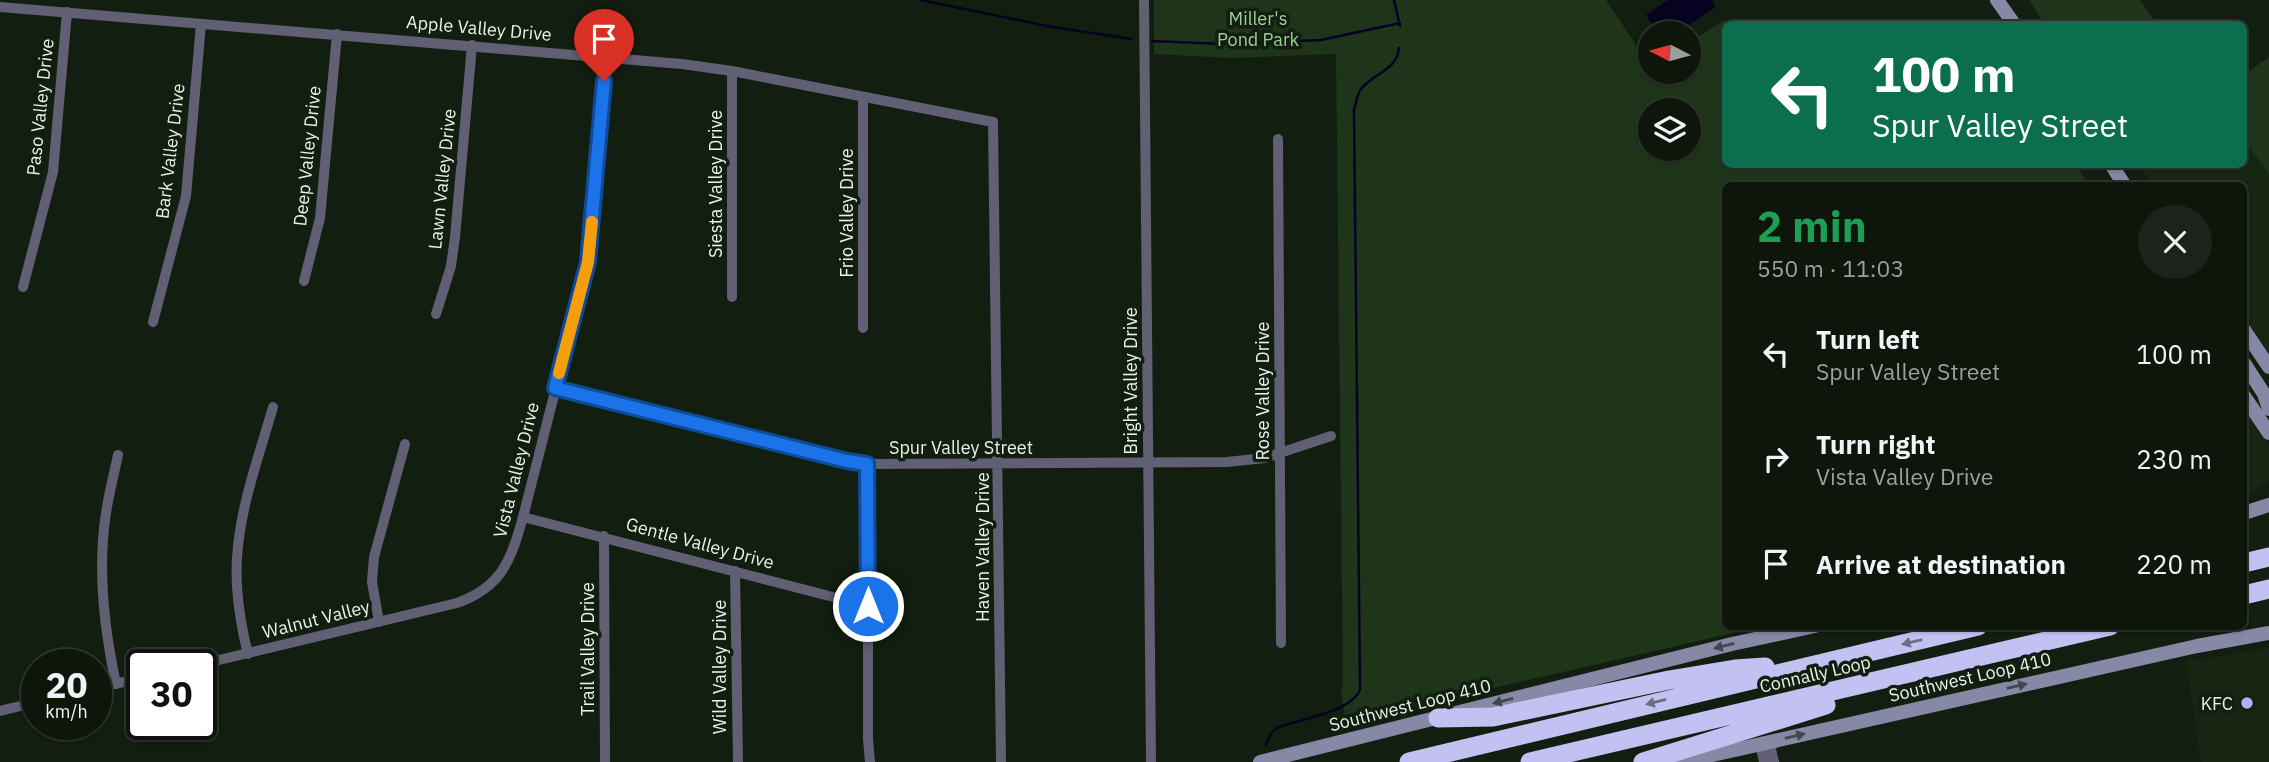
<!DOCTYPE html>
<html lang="en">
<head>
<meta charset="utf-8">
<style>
	body { margin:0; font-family:"IBM Plex Sans",sans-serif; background:#1c231a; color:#f1f3f6; height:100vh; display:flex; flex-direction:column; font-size:26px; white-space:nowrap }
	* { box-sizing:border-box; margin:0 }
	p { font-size:23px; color:#9b9f9d }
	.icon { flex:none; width:38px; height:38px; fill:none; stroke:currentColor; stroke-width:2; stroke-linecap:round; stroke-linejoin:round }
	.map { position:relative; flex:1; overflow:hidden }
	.sheet { position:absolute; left:1722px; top:182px; width:525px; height:448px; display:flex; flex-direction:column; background:#0e160c; border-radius:10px; box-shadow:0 2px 5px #0004,0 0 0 2px #2e352d }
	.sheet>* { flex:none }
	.hud { position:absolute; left:1722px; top:21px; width:525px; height:147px; border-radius:10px; box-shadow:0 2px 5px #0004,0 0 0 2px #2e352d; background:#0b6e4f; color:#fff; overflow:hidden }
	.needle { width:46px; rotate:276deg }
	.fabs { position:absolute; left:1638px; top:21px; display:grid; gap:14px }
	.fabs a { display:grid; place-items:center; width:63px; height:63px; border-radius:50%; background:#0e160c; box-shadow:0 2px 5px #0004,0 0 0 2px #2e352d; font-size:35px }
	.speed { position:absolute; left:21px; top:649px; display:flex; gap:14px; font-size:35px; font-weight:700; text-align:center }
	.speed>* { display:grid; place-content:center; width:91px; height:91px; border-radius:50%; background:#0e160c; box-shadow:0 2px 5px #0004,0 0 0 2px #2e352d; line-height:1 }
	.speed small { font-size:18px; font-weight:400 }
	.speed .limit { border:4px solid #111; border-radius:10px; background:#fff; color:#111 }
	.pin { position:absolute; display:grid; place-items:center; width:60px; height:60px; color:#fff; margin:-72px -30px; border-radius:50% 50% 50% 0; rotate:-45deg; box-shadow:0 0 7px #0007 }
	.pin .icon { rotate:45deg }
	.me { position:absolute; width:77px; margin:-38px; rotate:0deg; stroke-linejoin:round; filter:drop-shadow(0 0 5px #0008) }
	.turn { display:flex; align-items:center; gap:24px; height:147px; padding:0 35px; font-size:32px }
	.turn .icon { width:91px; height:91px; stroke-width:2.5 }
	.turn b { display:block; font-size:49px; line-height:60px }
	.round { display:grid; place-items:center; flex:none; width:74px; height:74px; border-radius:37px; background:#1c231a }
	.summary { display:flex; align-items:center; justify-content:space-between; height:119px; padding:0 35px }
	h1 { font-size:42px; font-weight:800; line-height:52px; color:#1e9e55 }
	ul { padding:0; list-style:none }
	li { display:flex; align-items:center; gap:21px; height:105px; padding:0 35px }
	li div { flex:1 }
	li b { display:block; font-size:26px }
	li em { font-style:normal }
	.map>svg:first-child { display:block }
	.built { fill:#162613 }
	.green { fill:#1e351a; fill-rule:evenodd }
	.water { fill:#080222 }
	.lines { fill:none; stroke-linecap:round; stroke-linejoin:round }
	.stream { stroke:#080222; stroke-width:2.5 }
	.minor { stroke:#605f73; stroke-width:10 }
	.secondary { stroke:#8787a6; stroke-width:14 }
	.motorway { stroke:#c2c1f2; stroke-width:19 }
	.oneway { fill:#6a7081 }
	.oneway2 { fill:#41484c }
	.route-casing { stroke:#114b97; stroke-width:18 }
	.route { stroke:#1a73e8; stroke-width:12 }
	.slow { stroke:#f59e0b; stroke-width:12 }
	.poi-dot { fill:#b1adfa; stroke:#121e10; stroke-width:2.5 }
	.labels { text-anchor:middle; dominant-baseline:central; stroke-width:7; stroke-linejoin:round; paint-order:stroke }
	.park-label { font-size:18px; fill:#9ccf93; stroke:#121e10 }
	.street-label { font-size:18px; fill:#e9f2e8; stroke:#121e10 }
	.poi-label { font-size:18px; fill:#e9f2e8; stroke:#121e10; text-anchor:end }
</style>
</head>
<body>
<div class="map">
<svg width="2269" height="762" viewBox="0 0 2269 762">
	<rect width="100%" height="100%" fill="#121e10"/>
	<!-- built -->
	<path class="built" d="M2244,140l25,34v181l-25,-38v-131l-91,-1 -14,-20 105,-1z
		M2244,408l25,37v34l-15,13 -10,6z
		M2269,648v114h-68l-15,-101z"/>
	<!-- green -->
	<path class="green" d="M1154,0h452l44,66v6h39v-29l35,-23 3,4 -1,140 349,1 15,20 -364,1v440l33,1 -413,95 -5,-30 2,-5 -7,-633 -106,4 -76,-4zM1650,110h39v39h-39z
		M2029,0h111l17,24h-112z
		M2269,57v117l-25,-34v-65z"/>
	<!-- water -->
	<path class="water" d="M1668,0h44l4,7 -39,26h-19l-12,-18z"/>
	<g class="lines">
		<!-- stream -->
		<path class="stream" d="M921,0l131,27 80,12
			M1394,0l6,26
			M1152,41l72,3
			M1234,44l87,-4 79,-17
			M1266,745l5,-12 6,-5c22,-9 76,-16 83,-39l-6,-579c2,-6 3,-16 7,-21 13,-16 36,-19 38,-41"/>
		<!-- minor -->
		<path class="minor" d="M1144,0l7,762
			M0,7l682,57 50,7 261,51 8,640
			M732,71v226
			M1278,139l3,504
			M304,281l16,-63 17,-184
			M23,287l30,-115 14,-160
			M436,314l15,-48 4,-29 17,-192
			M153,322l33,-126 15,-172
			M863,328v-231
			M555,388l292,73 21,3 359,-2 38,-4 66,-22
			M868,464v275l2,23
			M523,517l345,89
			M604,536l1,226
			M735,571l3,191
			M379,622l-7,-40 2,-25 31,-113
			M248,654c-8,-32 -13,-64 -11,-96 3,-51 22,-102 36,-151
			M198,665l259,-62c45,-16 54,-43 66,-86l65,-255 18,-206
			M116,684c-12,-56 -19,-114 -10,-171 3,-20 8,-39 12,-58
			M96,688l46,-10
			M0,711l37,-9
			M1769,741l5,21
			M1760,744l4,18"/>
		<!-- secondary -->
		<path class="secondary" d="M1997,0l17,24
			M2111,164l14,22
			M2244,330l25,37
			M2244,363l20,31 5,15
			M2244,396l25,37
			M2244,513l25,-8
			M1260,762l472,-118 83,-18
			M1681,762l516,-116 72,-13"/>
		<!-- motorway -->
		<path class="motorway" d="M2244,563l25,-6
			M2244,595l25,-6
			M1438,718l55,-1 176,-37 66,-11 30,-2
			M1409,762l569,-136
			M1530,762l580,-136
			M1643,762l183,-57"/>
	</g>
	<!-- one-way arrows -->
	<defs><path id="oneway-solid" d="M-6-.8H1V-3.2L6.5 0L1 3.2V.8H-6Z" transform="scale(1.75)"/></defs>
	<g class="oneway">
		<use href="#oneway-solid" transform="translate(1912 642) rotate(167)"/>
		<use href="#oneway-solid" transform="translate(1656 702) rotate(166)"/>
	</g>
	<g class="oneway2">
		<use href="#oneway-solid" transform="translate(1724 646) rotate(166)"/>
		<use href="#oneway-solid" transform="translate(2017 686) rotate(-13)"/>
		<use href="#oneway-solid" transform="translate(1503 701) rotate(166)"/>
		<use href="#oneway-solid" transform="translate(1795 736) rotate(-13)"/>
	</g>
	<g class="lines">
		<!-- route casing -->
		<g class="route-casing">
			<path id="route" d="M604,81l-16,181 -33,126 292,73 20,3 1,142"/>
		</g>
		<!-- route -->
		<use href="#route" class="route"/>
		<!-- slow -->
		<path class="slow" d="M559,373l29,-111 4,-40"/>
	</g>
	<!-- markers -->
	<circle class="poi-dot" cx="2247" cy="703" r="7"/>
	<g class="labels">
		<!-- park labels -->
		<g class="park-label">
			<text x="1258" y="18">Miller's<tspan x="1258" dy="21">Pond Park</tspan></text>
		</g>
		<!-- street labels -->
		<g class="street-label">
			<text transform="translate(479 28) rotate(5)">Apple Valley Drive</text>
			<text transform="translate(40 107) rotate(-84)">Paso Valley Drive</text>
			<text transform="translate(170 151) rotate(-83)">Bark Valley Drive</text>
			<text transform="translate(307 156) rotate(-84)">Deep Valley Drive</text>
			<text transform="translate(442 179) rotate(-84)">Lawn Valley Drive</text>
			<text transform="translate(715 184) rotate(-90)">Siesta Valley Drive</text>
			<text transform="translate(846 213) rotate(-90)">Frio Valley Drive</text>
			<text transform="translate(1130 381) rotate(-90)">Bright Valley Drive</text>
			<text transform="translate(1262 391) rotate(-90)">Rose Valley Drive</text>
			<text x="961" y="447">Spur Valley Street</text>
			<text transform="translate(516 470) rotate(-76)">Vista Valley Drive</text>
			<text transform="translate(700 543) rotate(15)">Gentle Valley Drive</text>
			<text transform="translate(982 547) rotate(-90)">Haven Valley Drive</text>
			<text transform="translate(316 619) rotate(-14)">Walnut Valley</text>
			<text transform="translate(587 649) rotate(-90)">Trail Valley Drive</text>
			<text transform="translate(719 667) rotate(-90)">Wild Valley Drive</text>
			<text transform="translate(1815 674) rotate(-13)">Connally Loop</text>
			<text transform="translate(1970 677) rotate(-13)">Southwest Loop 410</text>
			<text transform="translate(1410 705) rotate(-14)">Southwest Loop 410</text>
		</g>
		<!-- poi labels -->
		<g class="poi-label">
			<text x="2233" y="703">KFC</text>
		</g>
	</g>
</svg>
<div class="fabs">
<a><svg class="needle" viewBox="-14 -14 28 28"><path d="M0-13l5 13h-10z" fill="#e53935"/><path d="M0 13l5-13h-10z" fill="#9b9f9d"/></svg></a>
<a><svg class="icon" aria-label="layers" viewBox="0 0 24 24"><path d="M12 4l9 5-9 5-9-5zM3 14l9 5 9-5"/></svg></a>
</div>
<div class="speed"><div>20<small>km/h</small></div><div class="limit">30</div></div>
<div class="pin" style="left:604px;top:81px;background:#d93025"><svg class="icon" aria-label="arrive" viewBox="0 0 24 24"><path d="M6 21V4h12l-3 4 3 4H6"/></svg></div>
<svg class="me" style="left:868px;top:606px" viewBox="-20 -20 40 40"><circle r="17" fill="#1a73e8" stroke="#fff" stroke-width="3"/><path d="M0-11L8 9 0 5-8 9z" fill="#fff"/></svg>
<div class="hud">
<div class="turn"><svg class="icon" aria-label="left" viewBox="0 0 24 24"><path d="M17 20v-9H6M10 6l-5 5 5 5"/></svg><div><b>100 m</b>Spur Valley Street</div></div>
</div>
<section class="sheet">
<div class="summary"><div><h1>2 min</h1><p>550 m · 11:03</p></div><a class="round"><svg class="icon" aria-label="close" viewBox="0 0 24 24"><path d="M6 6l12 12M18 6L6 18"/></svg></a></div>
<ul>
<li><svg class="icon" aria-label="left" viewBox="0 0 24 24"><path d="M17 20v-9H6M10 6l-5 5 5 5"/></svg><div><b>Turn left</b><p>Spur Valley Street</p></div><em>100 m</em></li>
<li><svg class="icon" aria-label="right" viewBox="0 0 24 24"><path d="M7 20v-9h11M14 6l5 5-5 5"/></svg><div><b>Turn right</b><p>Vista Valley Drive</p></div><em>230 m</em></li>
<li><svg class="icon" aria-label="arrive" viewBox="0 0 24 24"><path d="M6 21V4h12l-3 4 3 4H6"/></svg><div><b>Arrive at destination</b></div><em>220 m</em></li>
</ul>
</section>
</div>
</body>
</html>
